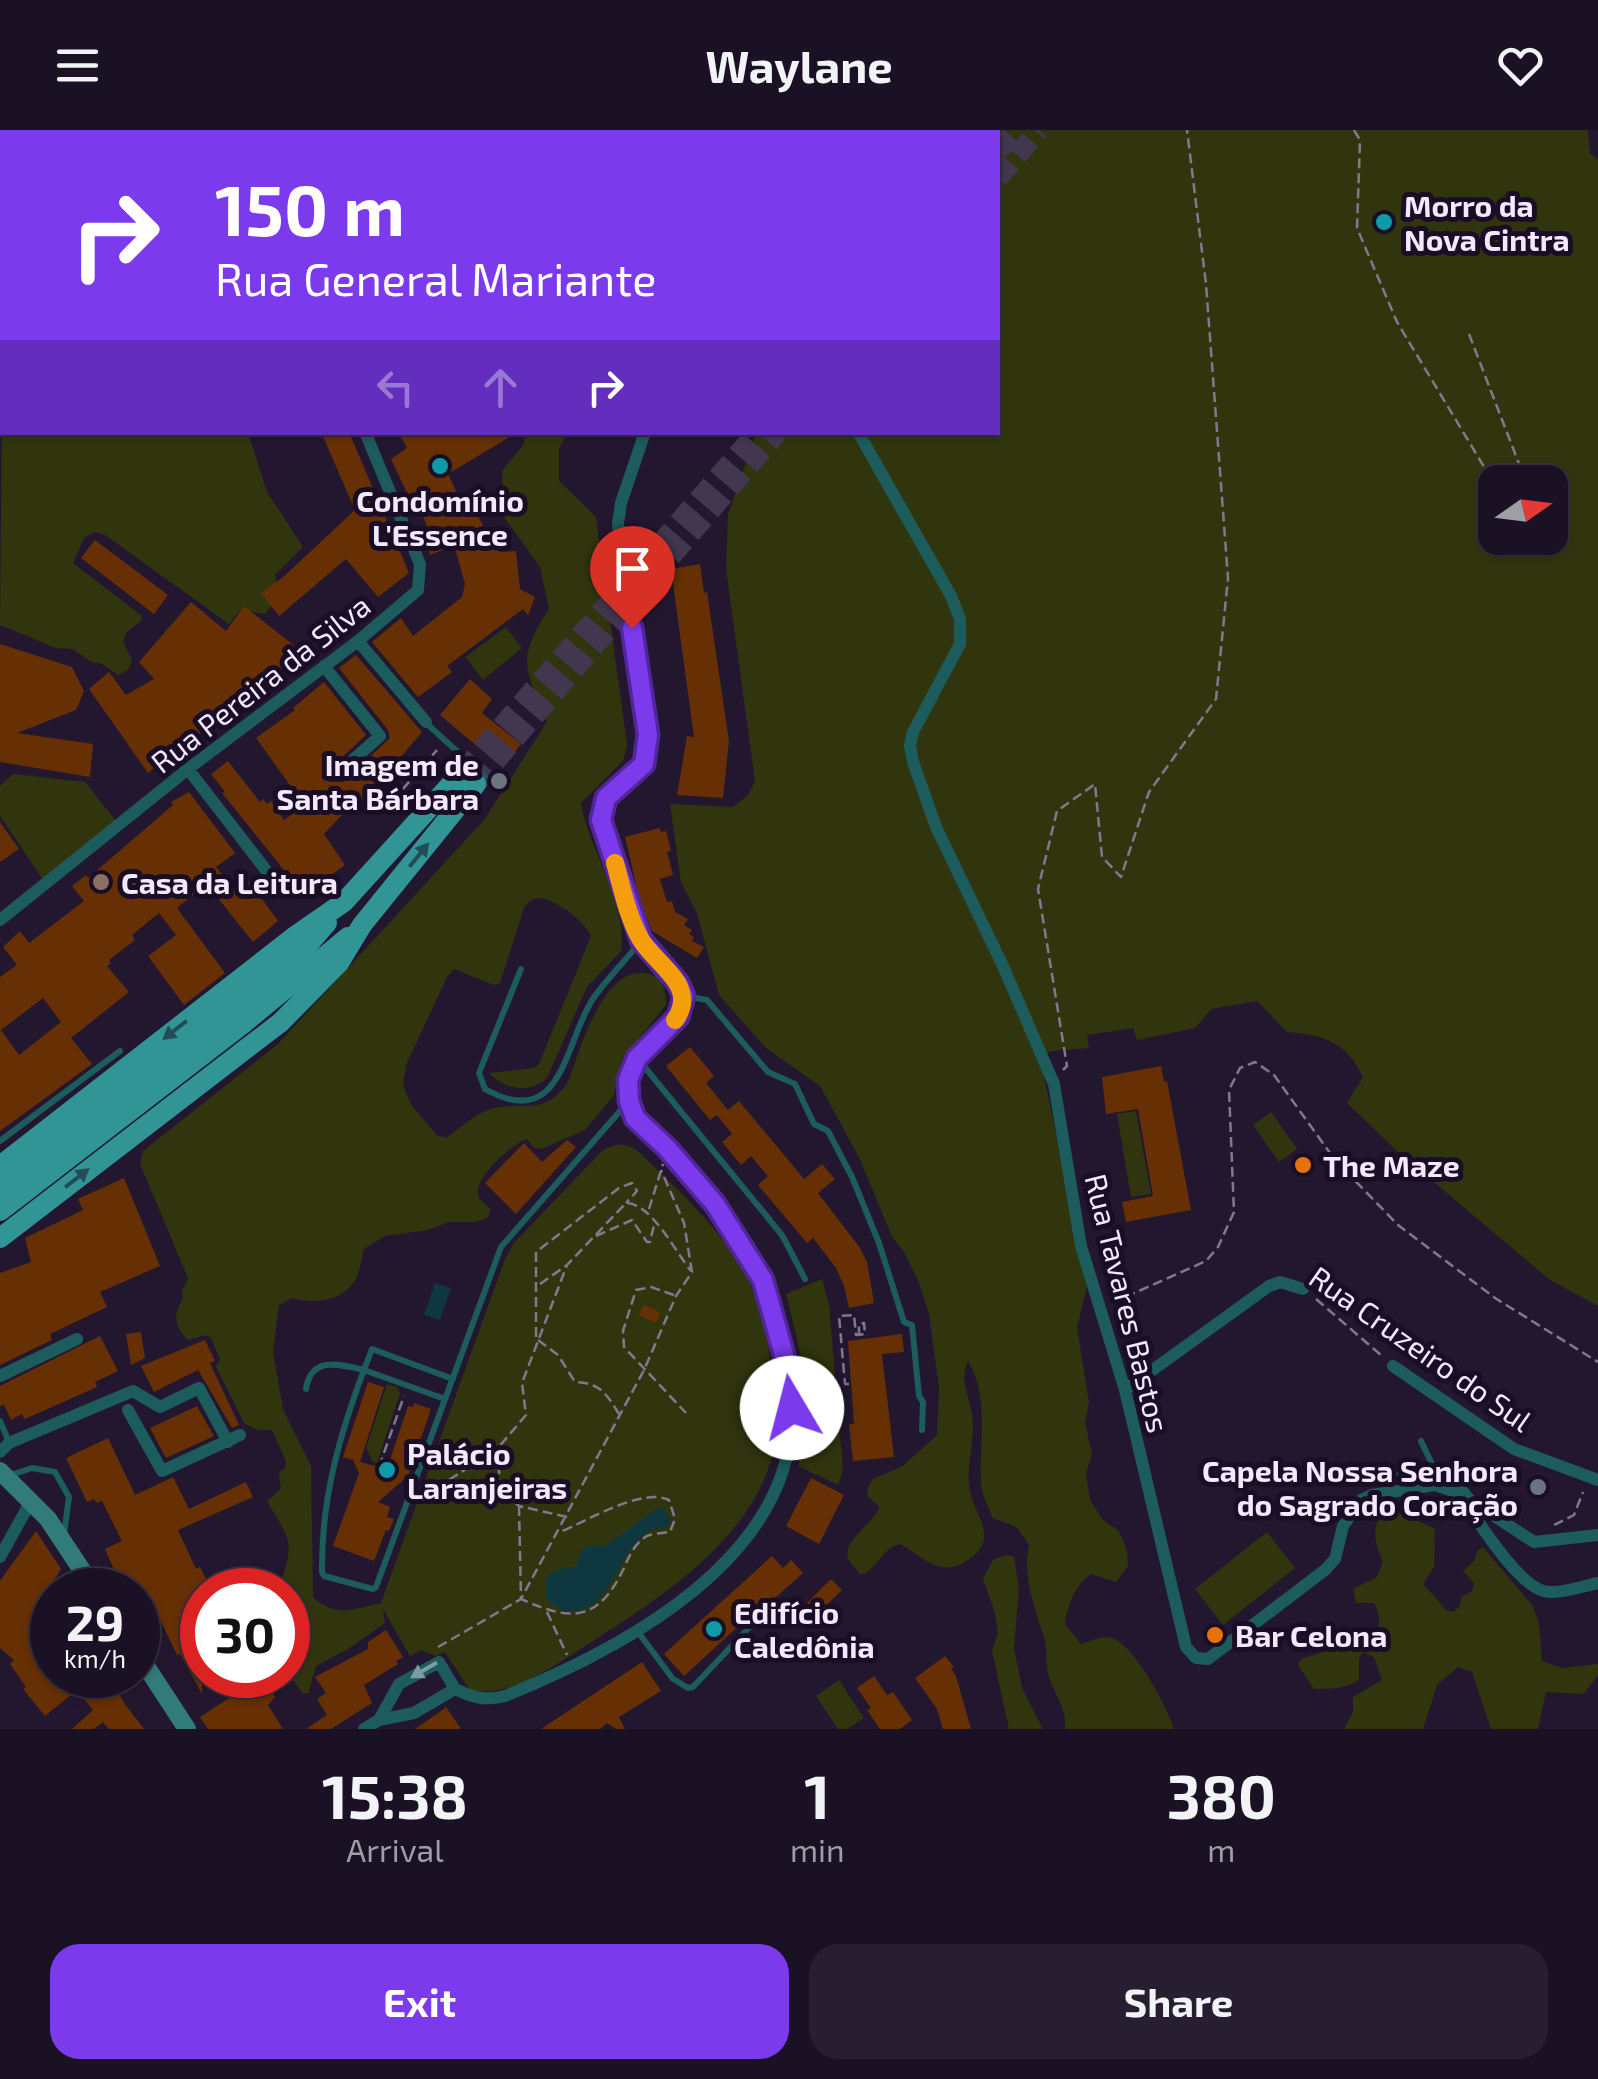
<!DOCTYPE html>
<html lang="en">
<head>
<meta charset="utf-8">
<style>
	body { margin:0; font-family:"Exo 2",sans-serif; background:#271f31; color:#f1f3f6; height:100vh; display:flex; flex-direction:column; font-size:38px; white-space:nowrap }
	* { box-sizing:border-box; margin:0 }
	p { font-size:32px; color:#9f9da6 }
	.icon { flex:none; width:55px; height:55px; fill:none; stroke:currentColor; stroke-width:2; stroke-linecap:round; stroke-linejoin:round }
	.map { position:relative; height:1599px; overflow:hidden }
	.sheet { display:flex; flex-direction:column; background:#1a1124; flex:1 }
	.sheet>* { flex:none }
	.hud { position:absolute; left:0px; top:0px; width:1000px; height:305px; box-shadow:0 2px 8px #0004,0 0 0 2px #383141; background:#7c3aed; color:#fff; overflow:hidden }
	.needle { width:65px; rotate:76deg }
	.tools { position:absolute; left:1478px; top:335px; display:grid; gap:20px }
	.tools a { display:grid; place-items:center; width:90px; height:90px; border-radius:20px; background:#1a1124; box-shadow:0 2px 8px #0004,0 0 0 2px #383141; font-size:50px }
	.speed { position:absolute; left:30px; top:1438px; display:flex; gap:20px; font-size:50px; font-weight:700; text-align:center }
	.speed>* { display:grid; place-content:center; width:130px; height:130px; border-radius:50%; background:#1a1124; box-shadow:0 2px 8px #0004,0 0 0 2px #383141; line-height:1 }
	.speed small { font-size:25px; font-weight:400 }
	.speed .limit { border:15px solid #d22; background:#fff; color:#111 }
	.pin { position:absolute; display:grid; place-items:center; width:85px; height:85px; color:#fff; margin:-102px -42px; border-radius:50% 50% 50% 0; rotate:-45deg; box-shadow:0 0 10px #0007 }
	.pin .icon { rotate:45deg }
	.me { position:absolute; width:110px; margin:-55px; rotate:352deg; stroke-linejoin:round; filter:drop-shadow(0 0 8px #0008) }
	.turn { display:flex; align-items:center; gap:35px; height:210px; padding:0 50px; font-size:45px }
	.turn .icon { width:130px; height:130px; stroke-width:2.5 }
	.turn b { display:block; font-size:70px; line-height:85px }
	.lanes { display:flex; align-items:center; height:95px; padding:0 50px; background:#0003; justify-content:center; gap:50px; direction:ltr }
	.lanes .off { opacity:.35 }
	.eta { display:flex; justify-content:space-evenly; align-items:center; height:170px; text-align:center }
	.eta b { font-size:60px; font-weight:700; line-height:70px }
	.primary-button { display:flex; gap:20px; margin-top:auto; padding:20px 50px }
	.primary-button a { flex:1; height:115px; border-radius:30px; background:#7c3aed; color:#fff; font-size:40px; font-weight:700; line-height:115px; text-align:center }
	.primary-button a+a { background:#271f31; color:#f1f3f6 }
	header { display:flex; justify-content:space-between; align-items:center; height:130px; padding:0 50px; background:#1a1124; font-size:45px; font-weight:700 }
	.map>svg:first-child { display:block }
	.green { fill:#31350e; fill-rule:evenodd }
	.water { fill:#0f3740 }
	.building { fill:#663004; fill-rule:evenodd }
	.lines { fill:none; stroke-linecap:round; stroke-linejoin:round }
	.primary-tunnel { stroke:#42374f; stroke-width:20; stroke-dasharray:20 10; stroke-linecap:butt }
	.path { stroke:#82788e; stroke-width:2.5; stroke-dasharray:10 5; stroke-linecap:butt }
	.service { stroke:#1c5c5c; stroke-width:6 }
	.minor { stroke:#1c5c5c; stroke-width:12 }
	.secondary { stroke:#327b7b; stroke-width:18 }
	.primary { stroke:#319595; stroke-width:20 }
	.oneway { fill:#244b58 }
	.oneway2 { fill:#7c9ca4 }
	.route-casing { stroke:#51269a; stroke-width:25 }
	.route { stroke:#7c3aed; stroke-width:18 }
	.slow { stroke:#f59e0b; stroke-width:18 }
	.culture-dot { fill:#0f9aa8; stroke:#190e26; stroke-width:4 }
	.worship-dot { fill:#6b7280; stroke:#190e26; stroke-width:4 }
	.education-dot { fill:#8d6e63; stroke:#190e26; stroke-width:4 }
	.food-dot { fill:#e8710a; stroke:#190e26; stroke-width:4 }
	.labels { text-anchor:middle; dominant-baseline:central; stroke-width:10; stroke-linejoin:round; paint-order:stroke }
	.poi-label { font-size:30px; font-weight:bold; fill:#f2eafc; stroke:#190e26; text-anchor:start }
	.street-label { font-size:30px; fill:#f2eafc; stroke:#190e26 }
</style>
</head>
<body>
<header><svg class="icon" aria-label="menu" viewBox="0 0 24 24"><path d="M4 6h16M4 12h16M4 18h16"/></svg>Waylane<svg class="icon" aria-label="heart" viewBox="0 0 24 24"><path d="M12 20l-8-8c-3-5 5-10 8-4 3-6 11-1 8 4z"/></svg></header>
<div class="map">
<svg width="1598" height="1599" viewBox="0 0 1598 1599">
	<rect width="100%" height="100%" fill="#231730"/>
	<!-- green -->
	<path class="green" d="M688,0h900l2,24 8,5v1147l-48,-26 -153,-129 -50,-48 16,-26c-17,-35 -38,-42 -76,-45l-30,-31 -46,8 -16,19 -58,12 -4,-12 -46,7 2,13 -37,3 -12,5 47,230 -10,42 12,74 -4,20 7,32 -6,20 4,26 13,20 16,11 8,19 1,16 -12,16 -25,-8c-16,11 -24,31 -26,50l16,20c10,-3 21,-9 31,-6 23,8 56,70 62,91h-109c2,-20 -10,-34 -16,-52 -4,-13 -1,-27 -5,-40 -9,-29 -22,-60 -15,-92l-12,-18 -24,-9c-5,-12 -12,-24 -12,-38 -2,-40 9,-82 -13,-119 -9,18 1,34 4,53 4,26 -7,52 -2,77 3,16 14,29 14,44 1,11 -7,19 -16,25 -28,19 -44,-3 -68,-16 -19,4 -22,26 -40,31 -2,-5 -7,-8 -10,-13 -13,-20 27,-39 29,-56l-12,-10 1,-9 5,-8 30,-13 34,-31 2,-47 -10,-74 -10,-31 -15,-31 -12,-15 -32,-78 -40,-73 -54,-38 -47,-53 -22,-82 -16,-31 -11,-78 63,3 15,-12 7,-14 -29,-212 2,-54 28,-82 242,-1v-300zM1495,352h55v56h-55z
		M2,273v29l246,1 19,59 36,55 -28,28 4,21 -14,18 -25,-4 -11,14 -124,-89 -10,-3 -11,6 -11,25 69,53 -1,5 -15,12 -3,8 9,20 -4,9 -10,5 -16,-11 -11,-2 -18,-13 -17,-1 -56,-23z
		M525,303h42l-8,16v32l37,36 31,228 -4,16 -42,42c8,49 47,97 40,148l-34,36 -40,91c-18,17 -42,11 -58,-5l45,-5 5,-4 52,-128c-6,-15 -38,-39 -54,-38 -6,1 -9,5 -13,10l-24,75 -6,2 -40,-16 -7,8 -41,88 -3,20 9,21 25,29 9,3c14,-10 31,-26 48,-30 34,-7 48,8 73,-24 14,-34 35,-121 82,-110 15,4 17,18 17,31l-44,54 -8,36 -29,35 -44,19 -7,-1 -7,-9c-14,4 -58,42 -48,59 1,2 11,10 12,11l-3,8 -12,5h-27l-21,8 -43,6 -21,13c-3,10 -4,25 -10,33 -14,20 -41,22 -62,16l-13,7 -6,47 10,57 28,57 2,131c21,21 42,12 68,6l124,-344 8,-15 89,-93c15,-8 24,-9 38,2 50,49 107,98 124,170 4,15 5,30 7,45 2,17 8,36 7,53 -5,104 -107,170 -185,220 -33,20 -84,61 -124,48l-24,-37 -9,4 -15,-6 -11,6 -27,-47 2,14 -37,26 -32,17 -8,28 -5,-1 -15,-19v-84h-10c17,-47 14,-47 -11,-89l14,-12 -2,-17 6,-4 1,-7 -14,-31h-15l-13,-7 -28,-56 4,-8 -9,-21 -6,-3 -17,5c-13,-12 -16,-27 -5,-41l-1,-7 6,-14 -48,-114 3,-13 135,-107 206,-224 63,-98c-21,-52 -32,-62 2,-113l-9,-42 -36,-50 -2,-46 22,-27z
		M506,497l16,21 -39,32 -18,-23z
		M13,644l72,8 31,39 -72,60 -44,-65v-30z
		M1136,981l15,83 -20,3 -14,-83z
		M1271,982l26,37 -18,13 -26,-37z
		M822,1149l7,25 14,166 -5,15 -40,-19c19,-50 1,-122 -12,-172z
		M387,1254l10,3 3,6 -23,70 -5,-2 -6,-13z
		M1390,1377l45,22 -1,38 -11,17 23,26 8,2 6,-7 1,-8 11,-6 2,-8 -11,-12 11,-10 3,-10 6,-4 49,58 7,18 3,38 20,7 36,-4v11l-14,19 -38,-2 -8,37h-47l-19,-57 -14,-5 -21,18 -14,44h-79l9,-17v-15l29,-17 -8,-23 -11,-5 -4,6v22c-13,9 -30,9 -45,9l-16,-24 3,-6c11,-3 22,-8 33,-10 26,-5 58,-11 40,-46h-18l-3,-14 24,-12 6,-15c-9,-21 -14,-40 7,-55z
		M1267,1402l28,36 -72,57 -28,-36z
		M1008,1425l6,2 5,31 -5,60 8,40 21,41h-34l-17,-78 6,-19 -3,-19 -12,-35 11,-19z
		M839,1550l25,38 -17,11h-9l-22,-33z"/>
	<!-- water -->
	<path class="water" d="M435,1153l16,5 -11,32 -16,-5z
		M665,1378l5,13 -2,5c-7,3 -15,2 -22,7 -32,23 -32,80 -81,79l-19,-13v-22l7,-6 23,-5c9,-24 6,-20 30,-21l50,-36z"/>
	<!-- building -->
	<path class="building" d="M321,302h28l60,141 -31,24 -32,-38 -67,57 -18,-23 21,-15 73,-68z
		M398,302h120l-70,42 12,26 8,-4 19,38 8,-3 5,21 16,-1 4,38 15,8 -7,18 -5,-6 -76,57 5,6 -34,25 -46,-55 29,-24 12,18 49,-39 3,-13 -11,-39 -24,10 -3,-14 6,-2 -20,-44 -4,2 -18,-38 16,-11z
		M95,410l73,55 -14,19 -73,-56z
		M700,434l4,29 3,-1 22,149 -6,57 -46,-3 10,-59 7,1 -23,-168z
		M191,472l35,29 18,-25 57,45 -19,19 -6,-4 -34,27 -64,62 -2,-4 -28,22 -59,-84 20,-17 17,23 28,-16 -15,-17z
		M0,514l72,23 12,24 -8,19 -59,23 76,11 -3,33 -90,-15z
		M356,525l66,77 -67,79 -4,-6 -27,29 21,31 -41,30 -82,-102 3,-1 -14,-18 17,-13 32,41 3,-3 4,5 4,-3 13,19 21,-14 -49,-68 39,-28 -2,-2 31,-26 42,53 -39,36 2,11h14l47,-44 -2,-8 -49,-62z
		M470,549l22,20 -10,14 39,31 -18,24 -63,-53z
		M189,662l46,61 -19,14 17,21 13,-11 32,44 -25,21 -43,-54 -9,7 -3,-4 -21,17 48,65 -41,32 -36,-49 28,-21 -17,-22 -27,22 3,5 -26,20 2,3 -4,3 22,26 -58,46 21,26 -92,67v-154l17,-12 -14,-18 17,-16 9,12 55,-42 -12,-15 14,-11 2,3 85,-73 -2,-3zM43,868l18,24 -42,33 -18,-25z
		M0,692l19,27 -19,13z
		M660,698l1,4 5,-1 5,20 -4,1 6,23 -13,4 7,23 5,-1 3,11 13,7 -4,6 8,5 -3,4 5,3 -2,4 12,6 -7,11 -45,-27 -14,-38 -13,-56z
		M690,917l24,29 -8,7 22,27 11,-9 65,78 18,-15 13,15 -17,14 42,55 7,14 7,41 -25,5 -5,-22 -8,-18 -23,-30 -6,5 -49,-58 10,-9 -17,-20 -10,9 -19,-23 10,-8 -15,-19 -7,5 -44,-54z
		M1161,936l3,16 3,-1 24,129 -65,12 -4,-20 31,-6 -15,-87 -32,5 -4,-37z
		M567,1010l9,7 -60,67 -31,-31 39,-40 18,19z
		M124,1048l36,88 -60,26 7,15 -57,27 2,6 -52,25v-92l31,-11 -6,-24 58,-28 -5,-11z
		M643,1175l17,7 -4,11 -17,-8z
		M141,1202l4,26 -14,7 -5,-31z
		M902,1204l2,18 -22,2 12,103 -41,4 -4,-37h5l-6,-83z
		M100,1206l18,35 -23,11 2,5 -72,32 -3,-5 -11,6 -7,-15 -4,1v-20z
		M205,1210l10,21 -5,2 29,62 -7,3 -34,-58 -44,22 -13,-26z
		M368,1252l16,5 -24,75 27,7 21,-63 5,1 1,-4 17,6 -23,67 -30,26 12,5 -3,10 7,2 -5,12 -3,-1 -12,31 -41,-15 26,-73 -6,-13 -10,-3z
		M197,1276l17,30 -48,22 -16,-30z
		M108,1308l27,57 38,-18 16,32 57,-27 7,15 -75,33 18,39 4,-2 10,20 -8,3v104l-22,-40 -3,1 -20,-42 -15,7 -4,-10v-20h-15l-18,-41 17,-8 -20,-40 -6,2 -2,-4 -7,3 -21,-44z
		M811,1348l33,17 -25,49 -33,-18z
		M36,1401l25,38 -6,10 8,11h-11v85h58l10,12 -3,3 7,13 20,26h-35l-6,-7 -9,7h-22l21,-19 -16,-20 -32,26 -22,-27 3,-2 -16,-23 4,-4 -14,-12v-67z
		M772,1426l11,12 8,-8 12,13 -37,33 -2,-2 -8,6 -72,66 -20,-22z
		M831,1449l11,11 -25,24 -10,-11z
		M386,1500l17,27 -7,4 2,3 -34,21 8,18 -41,26h-25l21,-14 -10,-16 9,-6 -11,-16 53,-28v-7z
		M945,1526l9,11 -3,2 5,7 15,53h-28l-6,-20 -22,-31z
		M642,1532l19,29 -42,26 6,12h-9l-9,-6 -7,6h-59z
		M874,1546l13,19 6,-3 19,28 -12,9h-20l-13,-19 4,-2 -14,-20z
		M262,1547l13,20 -7,8 15,24h-75l-8,-12z
		M446,1577l15,22h-46l26,-18z"/>
	<g class="lines">
		<!-- primary-tunnel -->
		<path class="primary-tunnel" d="M998,21l18,-21
			M998,48l41,-48
			M462,642l295,-340
			M476,654l302,-352"/>
		<!-- path -->
		<path class="path" d="M1354,0l6,10 -3,88 40,94 98,163
			M1469,204l57,148
			M413,669l-11,-9 35,-40
			M1063,940l4,-4 -29,-177 19,-78 38,-27 7,73 19,20 28,-85 67,-93 12,-121 -22,-294 -19,-154
			M649,1079l14,-45
			M596,1106l36,-16 15,22h3l4,-17
			M540,1154l27,-19 59,-62c25,0 49,48 65,68
			M674,1165l-23,-8 -15,3 -13,41 1,16 62,66
			M1316,1169l66,57
			M1112,1173l94,-42 12,-14 16,-35 -5,-122 11,-22 15,-6 19,13 61,85 63,65 97,73 103,64
			M536,1207v-85l83,-64 13,-5 5,8 -11,12
			M538,1210l20,15 17,27c25,1 31,11 44,32
			M849,1254h-4l-6,-68 15,-1 2,20 9,-1 -1,-11 -5,1v11
			M379,1337l25,-71
			M424,1366l73,-47
			M519,1376l2,93c51,23 77,23 103,-31 5,-12 11,-25 23,-32 7,-3 16,-3 23,-4l5,-13 -6,-19c-27,-13 -82,21 -109,32
			M567,1387l-48,-11 -19,-16 -2,-42 28,-33 -4,-32 45,-118
			M1554,1395l20,-10 9,-23
			M547,1482l20,43
			M438,1517l83,-48 123,-229 32,-74 16,-24 -8,-49 -23,-53"/>
		<!-- service -->
		<path class="service" d="M426,593l69,63
			M521,839l-42,104 6,16c76,43 79,-42 106,-87 10,-17 36,-43 50,-61
			M685,866l22,4 61,72 27,12 19,40 14,7 24,46 27,66 25,79 8,3 7,71 4,6 -1,28
			M638,929l144,176 23,44
			M0,1011l120,-90
			M306,1259c5,-33 33,-25 58,-19 -25,66 -43,131 -42,202l2,4 49,13 3,-2 125,-340 127,-145
			M445,1269l-81,-29 8,-21 81,30
			M0,1291l9,21
			M1421,1311l13,27
			M1391,1344l58,-5 23,29
			M11,1345l21,-7 23,4 14,25 -5,37
			M638,1502l35,47 15,9 5,-1 68,-72"/>
		<!-- minor -->
		<path class="minor" d="M91,0v2
			M231,0l1,2
			M599,0l2,2
			M748,0v2
			M0,49l2,4
			M858,302l93,164 9,23v25l-47,88 -3,14 3,16 23,65 67,139 51,118 27,162 44,144 61,257 10,11 12,1 117,-89 10,-11 8,-33 18,-26 11,-5 63,-10 24,8 75,49 64,-7
			M358,511l68,81
			M324,536l56,70 -44,39
			M188,639l94,122
			M0,790l188,-151 170,-128 60,-51 2,-26 -55,-132
			M1393,1236l121,83 84,31
			M0,1246l77,-37
			M1125,1260l144,-104 11,-4 23,7
			M128,1280l34,61 78,-36
			M0,1322l9,-9 124,-52 27,16 39,-19 29,54
			M1463,1369c16,23 58,93 87,93 15,1 33,-6 48,-9
			M0,1427l31,-56
			M455,1559c19,9 30,12 50,7 119,-48 290,-138 287,-287 0,-13 -4,-25 -5,-38 -8,-50 -24,-97 -52,-140 -19,-29 -43,-57 -67,-82 -14,-15 -32,-25 -38,-45 -15,-58 60,-72 54,-108 -4,-21 -30,-38 -41,-54 -10,-14 -44,-114 -42,-129 0,-2 3,-12 5,-14 9,-14 29,-21 38,-35l4,-29 -27,-174 -3,-37 3,-21 24,-71
			M364,1599l15,-9 35,-7 41,-24 -16,-27 -40,22 -20,36"/>
		<!-- secondary -->
		<path class="secondary" d="M0,1341l48,48 47,71
			M138,1524l49,75"/>
		<!-- primary -->
		<path class="primary" d="M0,1036l295,-230 49,-34 118,-130
			M0,1059l234,-181 66,-54 27,-31
			M0,1081l244,-188 104,-86
			M0,1108l281,-216 58,-59 23,-38 114,-141"/>
	</g>
	<!-- one-way arrows -->
	<defs><path id="oneway-solid" d="M-6-.8H1V-3.2L6.5 0L1 3.2V.8H-6Z" transform="scale(2.5)"/></defs>
	<g class="oneway">
		<use href="#oneway-solid" transform="translate(419 725) rotate(-51)"/>
		<use href="#oneway-solid" transform="translate(175 900) rotate(142)"/>
		<use href="#oneway-solid" transform="translate(77 1048) rotate(-38)"/>
	</g>
	<use class="oneway2" href="#oneway-solid" transform="translate(424 1540) rotate(150)"/>
	<g class="lines">
		<!-- route casing -->
		<g class="route-casing">
			<path id="route" d="M632,498l16,107 -4,29 -38,34 -5,22 40,120 37,43 6,13 -6,21 -41,41 -9,22 1,21 6,17 32,30 48,56 48,76 21,75 8,53"/>
		</g>
		<!-- route -->
		<use href="#route" class="route"/>
		<!-- slow -->
		<path class="slow" d="M615,733c7,25 13,55 26,77 16,26 58,46 34,80"/>
	</g>
	<!-- markers -->
	<g class="culture-dot">
		<circle cx="1384" cy="92" r="10"/>
		<circle cx="440" cy="336" r="10"/>
		<circle cx="387" cy="1340" r="10"/>
		<circle cx="714" cy="1499" r="10"/>
	</g>
	<g class="worship-dot">
		<circle cx="499" cy="651" r="10"/>
		<circle cx="1538" cy="1357" r="10"/>
	</g>
	<circle class="education-dot" cx="101" cy="752" r="10"/>
	<g class="food-dot">
		<circle cx="1303" cy="1035" r="10"/>
		<circle cx="1215" cy="1505" r="10"/>
	</g>
	<g class="labels">
		<!-- poi labels -->
		<g class="poi-label">
			<text x="1404" y="75">Morro da<tspan x="1404" dy="34">Nova Cintra</tspan></text>
			<text x="440" y="370" text-anchor="middle">Condomínio<tspan x="440" dy="34">L'Essence</tspan></text>
			<text x="479" y="634" text-anchor="end">Imagem de<tspan x="479" dy="34">Santa Bárbara</tspan></text>
			<text x="121" y="752">Casa da Leitura</text>
			<text x="1323" y="1035">The Maze</text>
			<text x="407" y="1323">Palácio<tspan x="407" dy="34">Laranjeiras</tspan></text>
			<text x="1518" y="1340" text-anchor="end">Capela Nossa Senhora<tspan x="1518" dy="34">do Sagrado Coração</tspan></text>
			<text x="734" y="1482">Edifício<tspan x="734" dy="34">Caledônia</tspan></text>
			<text x="1235" y="1505">Bar Celona</text>
		</g>
		<!-- street labels -->
		<g class="street-label">
			<text transform="translate(260 553) rotate(-38)">Rua Pereira da Silva</text>
			<text transform="translate(1128 1173) rotate(76)">Rua Tavares Bastos</text>
			<text transform="translate(1421 1218) rotate(35)">Rua Cruzeiro do Sul</text>
		</g>
	</g>
</svg>
<div class="tools">
<a><svg class="needle" viewBox="-14 -14 28 28"><path d="M0-13l5 13h-10z" fill="#e53935"/><path d="M0 13l5-13h-10z" fill="#9f9da6"/></svg></a>
</div>
<div class="speed"><div>29<small>km/h</small></div><div class="limit">30</div></div>
<div class="pin" style="left:632px;top:498px;background:#d93025"><svg class="icon" aria-label="arrive" viewBox="0 0 24 24"><path d="M6 21V4h12l-3 4 3 4H6"/></svg></div>
<svg class="me" style="left:792px;top:1278px" viewBox="-20 -20 40 40"><circle r="19" fill="#fff"/><path d="M0-13L10 11 0 6-10 11z" fill="#7c3aed"/></svg>
<div class="hud">
<div class="turn"><svg class="icon" aria-label="right" viewBox="0 0 24 24"><path d="M7 20v-9h11M14 6l5 5-5 5"/></svg><div><b>150 m</b>Rua General Mariante</div></div>
<div class="lanes"><svg class="icon off" aria-label="left" viewBox="0 0 24 24"><path d="M17 20v-9H6M10 6l-5 5 5 5"/></svg><svg class="icon off" aria-label="ahead" viewBox="0 0 24 24"><path d="M12 20V5M6 11l6-6 6 6"/></svg><svg class="icon" aria-label="right" viewBox="0 0 24 24"><path d="M7 20v-9h11M14 6l5 5-5 5"/></svg></div>
</div>
</div>
<section class="sheet">
<div class="eta">
<div><b>15:38</b><p>Arrival</p></div>
<div><b>1</b><p>min</p></div>
<div><b>380</b><p>m</p></div>
</div>
<div class="primary-button"><a>Exit</a><a>Share</a></div>
</section>
</body>
</html>
